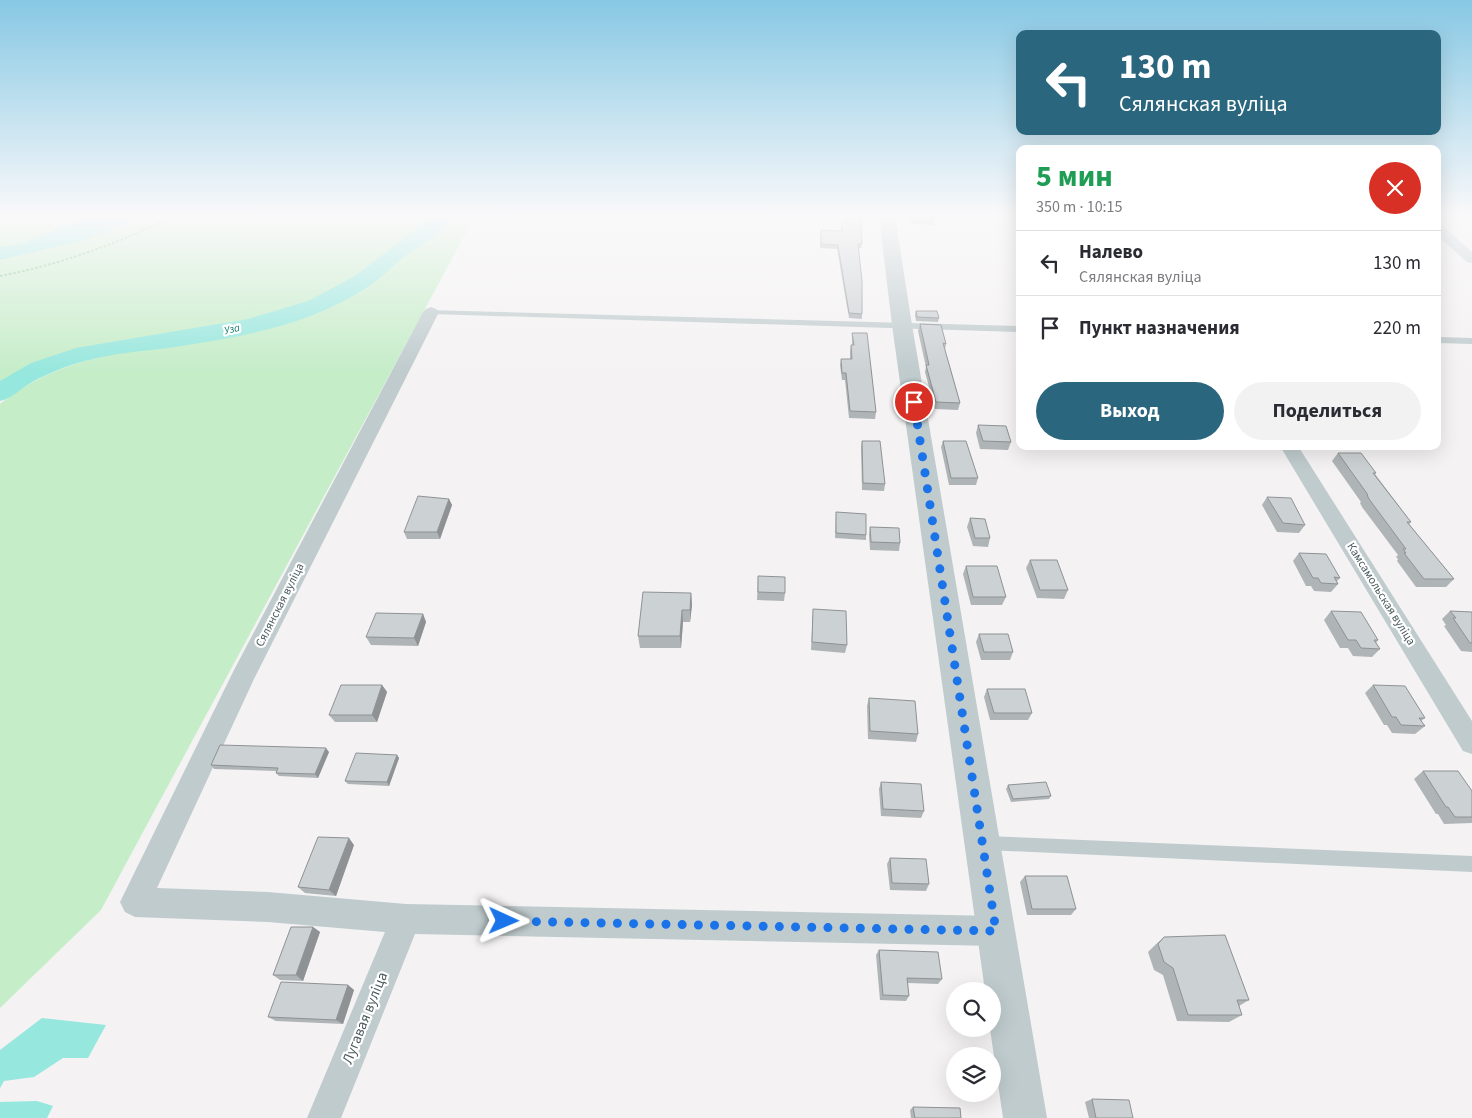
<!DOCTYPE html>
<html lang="ru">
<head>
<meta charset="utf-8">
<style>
	body { margin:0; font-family:"Source Sans 3",sans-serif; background:#f2f2f3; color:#2b2b33; height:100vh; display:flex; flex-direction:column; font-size:19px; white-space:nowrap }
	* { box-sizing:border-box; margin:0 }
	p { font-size:16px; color:#7c7c81 }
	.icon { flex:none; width:28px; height:28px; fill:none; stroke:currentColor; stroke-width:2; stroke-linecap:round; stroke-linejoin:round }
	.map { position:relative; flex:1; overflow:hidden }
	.details { position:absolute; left:1016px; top:145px; width:425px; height:305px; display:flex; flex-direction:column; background:#fff; border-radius:10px; box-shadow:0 5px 20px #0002 }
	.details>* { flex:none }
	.guide { position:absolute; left:1016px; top:30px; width:425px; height:105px; border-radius:10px; box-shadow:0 5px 20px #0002; background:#2a667d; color:#fff; overflow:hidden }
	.buttons { position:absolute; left:946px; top:982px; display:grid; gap:10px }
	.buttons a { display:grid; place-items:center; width:55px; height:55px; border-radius:50%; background:#fff; box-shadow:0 5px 20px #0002; font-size:25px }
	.pin { position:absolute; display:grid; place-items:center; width:42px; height:42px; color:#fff; margin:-21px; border:2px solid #fff; border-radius:50%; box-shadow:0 1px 5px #0007 }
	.me { position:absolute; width:55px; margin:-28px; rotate:91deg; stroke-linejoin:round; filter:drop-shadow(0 0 4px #0008) }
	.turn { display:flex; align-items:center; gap:18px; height:105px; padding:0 20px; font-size:22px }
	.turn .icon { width:65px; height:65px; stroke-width:2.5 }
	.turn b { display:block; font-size:35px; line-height:42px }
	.round { display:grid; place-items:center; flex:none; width:52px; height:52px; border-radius:26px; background:#f2f2f3 }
	.headline { display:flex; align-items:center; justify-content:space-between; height:85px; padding:0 20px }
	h1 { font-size:30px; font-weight:700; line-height:38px; color:#1e9e55 }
	.button { display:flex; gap:10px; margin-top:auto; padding:10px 20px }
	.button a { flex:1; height:58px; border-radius:30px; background:#2a667d; color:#fff; font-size:20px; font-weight:700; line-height:58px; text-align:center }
	.button a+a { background:#f2f2f3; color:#2b2b33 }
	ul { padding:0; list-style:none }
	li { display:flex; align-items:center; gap:15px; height:65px; padding:0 20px; border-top:1px solid #e1e1e2 }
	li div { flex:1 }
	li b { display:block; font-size:19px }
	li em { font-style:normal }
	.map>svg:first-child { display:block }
	.green { fill:#c5edc8 }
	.water { fill:#96e7dd }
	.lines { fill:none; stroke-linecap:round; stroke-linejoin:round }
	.river { fill:#96e7dd; fill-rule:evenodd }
	.path { stroke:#7fc98d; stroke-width:2; stroke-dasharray:2.5 2; stroke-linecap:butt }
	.service { fill:#bfcbcd; fill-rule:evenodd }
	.minor { fill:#bfcbcd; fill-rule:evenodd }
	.tertiary { fill:#bfcbcd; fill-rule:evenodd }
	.wall { fill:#afb4b6 }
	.shaded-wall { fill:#8f9294 }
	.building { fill:#ccd1d4; stroke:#8f9294 }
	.route { stroke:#1a73e8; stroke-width:9; stroke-dasharray:0 16.2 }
	.labels { text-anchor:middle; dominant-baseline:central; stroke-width:4.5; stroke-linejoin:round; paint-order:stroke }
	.far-water-label { font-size:11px; font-style:italic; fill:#168074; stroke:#fff }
	.street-label { font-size:12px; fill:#4b5b5e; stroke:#fff }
	.near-street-label { font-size:15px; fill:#4b5b5e; stroke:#fff }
</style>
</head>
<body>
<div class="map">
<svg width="1472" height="1118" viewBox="0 0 1472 1118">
	<rect width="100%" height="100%" fill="#f4f2f3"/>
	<!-- green -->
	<path class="green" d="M0,216h475l-374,694 -101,98v-604c77,-61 165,-52 255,-75 78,-19 133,-57 193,-109l-15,-1c-42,33 -81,69 -132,87 -38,14 -81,23 -121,28 -44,6 -92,10 -134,27 -16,6 -31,16 -46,25z"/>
	<!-- water -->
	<path class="water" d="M91,216h55l-65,25 -81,19v-13l24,-4z
		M42,1018l64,7 -18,33h-25l-29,19 -30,4 -4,7v-38z
		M37,1101l16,5 -6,12h-47v-16z"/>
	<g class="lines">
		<!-- river -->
		<path class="river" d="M433,216h21c-13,19 -35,29 -53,43 -11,10 -22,21 -35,29 -56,37 -125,49 -191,59 -30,4 -61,6 -90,14 -19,5 -39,13 -56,23 -10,6 -17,14 -29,17v-20l31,-18 45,-15 172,-29 60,-18 47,-25z"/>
		<!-- path -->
		<path class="path" d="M0,276c62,-12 119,-33 175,-60"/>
		<!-- service -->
		<path class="service" d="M428,310l592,16v6l-589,-18h-3z
			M1438,337l34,1v6l-34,-1z
			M987,836l485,20v16l-485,-22 -5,-2 -2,-5 2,-5z"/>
		<!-- minor -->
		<path class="minor" d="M1438,225l5,1 29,26v11l-5,-1 -29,-26z
			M431,307l5,2 3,3 -185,367 -97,209 111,4 138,12 590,12 11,4 4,11 -4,11 -11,4 -581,-12 -74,184h-34l78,-186 -117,-10 -133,-5 -10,-5 -5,-10 114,-232 189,-358 3,-3z
			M1280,446h18l174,275v33l-9,-3z"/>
		<!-- tertiary -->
		<path class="tertiary" d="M879,216h16l17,109 135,793h-44l-13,-89h2v-38h-7l-93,-666z"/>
	</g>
	<!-- wall -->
	<path class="wall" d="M846,216h15l1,28 -1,4h-3l4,66v5l-13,-1 -12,-69 -17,-1 1,-18 20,1 1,-9h4z
		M910,216h36v1h-10l-2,8 -22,-1z
		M916,311l23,7 -1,4 -22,-1 -1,-6z
		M920,324l26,20 -1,5 15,54 -2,7 -23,-1 -10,-37 1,-5 -8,-36z
		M852,333l24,79 -1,7 -26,-1 -4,-38h-3l-2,-15 1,-6h9v-8l1,-6h1z
		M978,425l33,17 -3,8 -28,-1 -4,-16z
		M862,441l23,43 -1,7 -22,-1 -1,-43z
		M943,441l35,37 -2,7h-27l-8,-38z
		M1338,453l38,20 -1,1 36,48 -2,2 45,55 -8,8h-30l-19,-26 1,-2 -2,-2 2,-2 -36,-48 -2,-4 1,-1 -29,-41z
		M1267,497l38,28 -6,8 -22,-1 -15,-27z
		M449,499l3,6 -12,34h-33l-3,-7z
		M836,512l30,23v5l-31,-2z
		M970,518l20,20 -2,9 -15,-1 -6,-19z
		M870,527l30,16 -1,8 -29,-1 -1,-15z
		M1299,553l41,25 -3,3 1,3 -7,8 -17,-1 -3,-5h-5l-13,-25z
		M1030,560l38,30 -4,9 -27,-1 -11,-30z
		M966,566l40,31 -4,8h-31l-8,-31z
		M758,576l27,17 -1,8 -27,-1z
		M691,593l1,12 -2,17h-7l-2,26h-41l-2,-12z
		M813,609l34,36 -2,8 -34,-3z
		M1331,611l47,29 -2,3 4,6 -8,8 -19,-1 -5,-8h-8l-16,-28z
		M1450,611l22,1v40l-11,-1 -17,-25 2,-1 -4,-6z
		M423,614l3,8 -8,24 -47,-1 -5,-8z
		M979,634l34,18 -3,8h-29l-5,-18z
		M382,685l5,7 -10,30h-42l-6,-7z
		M1373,685l52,33 -4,3 4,5 -10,8 -23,-1 -5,-8h-3l-19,-32z
		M987,689l45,24 -4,7h-38l-6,-23z
		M869,698l49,36 -2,8 -48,-3 -1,-33z
		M329,752l-11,26 -39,-2 -3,-3 1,-2 -63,-2 -3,-4z
		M397,755l2,3 -10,28 -41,-2 -3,-3z
		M1423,771l49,20v32l-28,1 -6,-10h-2l-22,-35z
		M881,782l43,29 -3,7 -40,-2 -2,-27z
		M1008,785l43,11 -2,3 -38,3 -5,-13z
		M354,845l-18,51 -31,-3 -7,-6z
		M890,858l39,26 -3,7 -36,-1 -3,-26z
		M1025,876l51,33 -5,6h-44l-7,-33z
		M313,927l7,5 -17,49 -23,-1 -7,-5z
		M1164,937l85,63 -10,6 3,9 -13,7 -52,-1 -14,-46 -9,-5 -6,-18 6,-6z
		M879,950l63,29 -4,5 -30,-1 1,13 -3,5 -26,-1 -4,-45z
		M348,985l6,5 -11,34 -67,-3 -8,-4z
		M1092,1099l41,19h-44l-4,-16z
		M913,1107l48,11h-50l-1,-8z"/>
	<!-- shaded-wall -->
	<path class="shaded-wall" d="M449,499l3,6 -12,34 -3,-7z
		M691,593l1,12 -2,17v-12z
		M682,610l1,12 -2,26 -1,-12z
		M423,614l3,8 -8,24 -4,-8z
		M382,685l5,7 -10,30 -5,-7z
		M326,748l3,4 -11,26 -3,-4z
		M397,755l2,3 -10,28 -2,-4z
		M349,838l5,7 -18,51 -7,-6z
		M313,927l7,5 -17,49 -7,-6z
		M348,985l6,5 -11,34 -7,-4z"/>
	<!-- building -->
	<path class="building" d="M846,216h15l1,28h-4l4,37v33l-13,-1 -11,-68 -17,-1v-14l21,1v-9h5z
		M916,311h21l2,7 -22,-1z
		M920,324l21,1 5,19 -3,-1 17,60 -24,-1 -10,-37h3z
		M852,333h15l9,79 -26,-1 -4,-38h-4l-1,-14h11l-1,-14h3z
		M978,425l28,1 5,16 -28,-1z
		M862,441h18l5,43 -22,-1z
		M943,441h23l12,37h-27z
		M1338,453h23l15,20h-3l38,49h-4l47,57h-30l-20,-26h2l-3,-4h3l-37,-50 -2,-4h1z
		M418,496l31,3 -12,33h-33z
		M1267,497l24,1 14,27 -22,-2z
		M836,512l30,2v21l-30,-2z
		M970,518l15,1 5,19h-15z
		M870,527l29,1 1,15 -29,-1z
		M1299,553l27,1 14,24 -6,-1 4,7 -17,-1 -3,-5h-5z
		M1030,560h27l11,30h-28z
		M966,566h31l9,31h-33z
		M758,576l27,1v16l-27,-1z
		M643,592l48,1 -1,17h-8l-2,26h-42z
		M813,609l33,2 1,34 -35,-3z
		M1331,611l30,1 17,28h-4l6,9 -19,-1 -5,-8h-8z
		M1450,611l22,1v31h-2l-17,-25h3z
		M376,613l47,1 -9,24 -48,-1z
		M979,634h29l5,18h-29z
		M341,685h41l-10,30h-43z
		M1373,685l32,1 20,32h-6l6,8 -24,-1 -5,-8h-4z
		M987,689h38l7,24h-38z
		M869,698l46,3 3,33 -48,-3z
		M220,745l106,3 -11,26 -39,-1 2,-5 -67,-3z
		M356,753l41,2 -10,27 -42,-1z
		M1423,771h35l14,20v26h-17l-7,-10h-2z
		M881,782l40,2 3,27 -41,-2z
		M1046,782l5,14 -38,3 -5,-14z
		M318,837l31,1 -20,52 -31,-3z
		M890,858l36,1 3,25 -37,-1z
		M1025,876h42l9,33h-44z
		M291,927h22l-17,48h-23z
		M1225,935l24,65h-12l5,15h-54l-15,-47 -9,-6 -6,-18 6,-7z
		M879,950l59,2 4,27 -35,-1 2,18 -26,-1z
		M281,982l67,3 -12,35 -68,-3z
		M1092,1099l37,1 4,18h-37z
		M913,1107l47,1 1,10h-46z"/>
	<!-- sky -->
	<linearGradient id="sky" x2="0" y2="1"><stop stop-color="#87c8e4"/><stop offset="0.58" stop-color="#faf9fa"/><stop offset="1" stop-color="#faf9fa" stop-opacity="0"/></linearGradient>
	<rect width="1472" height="372" fill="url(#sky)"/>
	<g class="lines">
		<!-- route -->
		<path class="route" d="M504,921l492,10 -82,-529"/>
	</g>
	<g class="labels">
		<!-- far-water labels -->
		<g class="far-water-label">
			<text transform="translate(232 329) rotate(-14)">Уза</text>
		</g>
		<!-- street labels -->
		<g class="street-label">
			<text transform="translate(1381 594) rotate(58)">Камсамольская вуліца</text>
			<text transform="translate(280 605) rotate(-63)">Сялянская вуліца</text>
		</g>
		<!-- near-street labels -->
		<g class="near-street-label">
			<text transform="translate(365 1018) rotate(-68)">Лугавая вуліца</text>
		</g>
	</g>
</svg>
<div class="buttons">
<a><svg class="icon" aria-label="search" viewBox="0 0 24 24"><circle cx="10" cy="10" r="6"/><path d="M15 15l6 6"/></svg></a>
<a><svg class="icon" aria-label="layers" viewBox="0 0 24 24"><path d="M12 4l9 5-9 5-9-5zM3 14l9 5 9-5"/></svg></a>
</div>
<div class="pin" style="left:914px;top:402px;background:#d93025"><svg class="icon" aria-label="arrive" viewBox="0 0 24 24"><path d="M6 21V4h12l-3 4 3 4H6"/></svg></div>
<svg class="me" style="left:504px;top:921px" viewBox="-20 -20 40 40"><path d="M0-17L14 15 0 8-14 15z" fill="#1a73e8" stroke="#fff" stroke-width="4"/></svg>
<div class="guide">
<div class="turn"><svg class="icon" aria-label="left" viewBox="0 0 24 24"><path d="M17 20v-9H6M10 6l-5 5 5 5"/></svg><div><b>130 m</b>Сялянская вуліца</div></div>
</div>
<section class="details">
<div class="headline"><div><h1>5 мин</h1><p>350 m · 10:15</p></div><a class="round" style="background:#d93025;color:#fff"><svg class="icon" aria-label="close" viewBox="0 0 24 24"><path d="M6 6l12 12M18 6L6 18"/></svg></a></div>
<ul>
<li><svg class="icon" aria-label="left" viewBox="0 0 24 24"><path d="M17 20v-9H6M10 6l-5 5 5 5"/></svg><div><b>Налево</b><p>Сялянская вуліца</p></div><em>130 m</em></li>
<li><svg class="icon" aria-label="arrive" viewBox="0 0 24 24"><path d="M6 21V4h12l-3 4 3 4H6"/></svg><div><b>Пункт назначения</b></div><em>220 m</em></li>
</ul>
<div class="button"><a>Выход</a><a>Поделиться</a></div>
</section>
</div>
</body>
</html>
